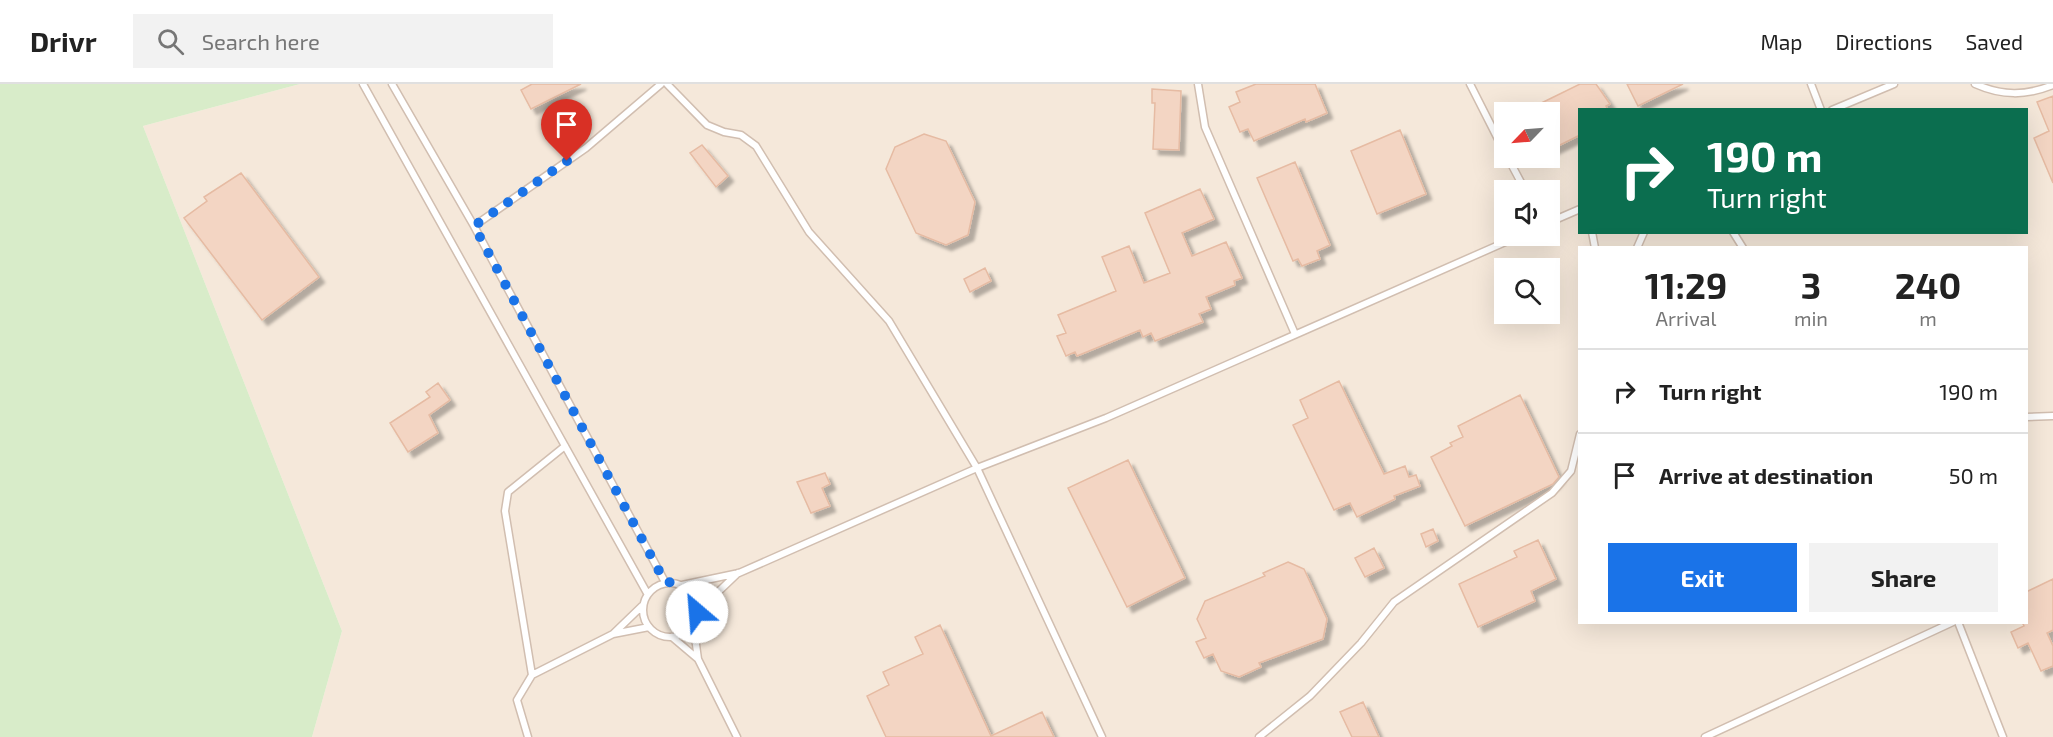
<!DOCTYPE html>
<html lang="en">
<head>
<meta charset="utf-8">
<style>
	body { margin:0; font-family:"Exo 2",sans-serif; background:#f2f2f2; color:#222; height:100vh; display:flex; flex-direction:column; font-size:22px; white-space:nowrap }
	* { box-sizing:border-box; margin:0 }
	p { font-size:20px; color:#767676 }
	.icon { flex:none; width:33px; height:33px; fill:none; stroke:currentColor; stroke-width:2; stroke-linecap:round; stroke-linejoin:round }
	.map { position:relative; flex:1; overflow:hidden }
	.sheet { position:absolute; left:1578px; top:162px; width:450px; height:378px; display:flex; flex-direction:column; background:#fff; border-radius:0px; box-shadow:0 6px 24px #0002 }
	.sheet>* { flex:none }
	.guide { position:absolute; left:1578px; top:24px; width:450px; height:126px; border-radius:0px; box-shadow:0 6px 24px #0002; background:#0b6e4f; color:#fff; overflow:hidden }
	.needle { width:39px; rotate:245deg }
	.fabs { position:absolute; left:1494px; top:18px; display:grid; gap:12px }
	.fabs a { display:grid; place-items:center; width:66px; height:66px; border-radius:0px; background:#fff; box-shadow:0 6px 24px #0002; font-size:30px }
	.pin { position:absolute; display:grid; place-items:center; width:51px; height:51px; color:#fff; margin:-62px -26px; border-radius:50% 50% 50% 0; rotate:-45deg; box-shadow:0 0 6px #0007 }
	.pin .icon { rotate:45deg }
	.me { position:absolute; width:66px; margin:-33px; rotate:333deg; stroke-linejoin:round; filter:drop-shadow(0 0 4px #0008) }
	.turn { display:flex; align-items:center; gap:21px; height:126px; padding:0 30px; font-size:27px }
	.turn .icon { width:78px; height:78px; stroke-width:2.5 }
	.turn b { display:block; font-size:42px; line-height:51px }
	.eta { display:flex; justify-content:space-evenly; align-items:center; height:102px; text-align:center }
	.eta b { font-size:36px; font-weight:700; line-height:42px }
	.primary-button { display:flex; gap:12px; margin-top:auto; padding:12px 30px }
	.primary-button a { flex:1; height:69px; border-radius:0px; background:#1a73e8; color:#fff; font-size:24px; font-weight:700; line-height:69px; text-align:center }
	.primary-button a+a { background:#f2f2f2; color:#222 }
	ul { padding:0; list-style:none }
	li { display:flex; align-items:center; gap:18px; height:84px; padding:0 30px; border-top:2px solid #e0e0e0 }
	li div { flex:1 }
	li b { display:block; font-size:22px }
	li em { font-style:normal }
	header { display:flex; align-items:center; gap:36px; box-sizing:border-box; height:84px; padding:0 30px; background:#fff; border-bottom:2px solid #e0e0e0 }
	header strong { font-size:28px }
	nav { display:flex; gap:33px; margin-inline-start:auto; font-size:21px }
	.search { width:420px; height:54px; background:#f2f2f2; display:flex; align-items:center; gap:15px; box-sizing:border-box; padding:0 21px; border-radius:0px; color:#767676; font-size:22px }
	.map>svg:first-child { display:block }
	.residential { fill:#f5e8da; fill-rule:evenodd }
	.green { fill:#d8ecc9 }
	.building { fill:#f3d5c3; stroke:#e6bba3; stroke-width:1.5; filter:url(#shadow) }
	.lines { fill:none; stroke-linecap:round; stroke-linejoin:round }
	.lane-casing { stroke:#d1beb0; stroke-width:9 }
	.lane { stroke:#fff; stroke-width:6 }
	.route { stroke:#1a73e8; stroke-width:10; stroke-dasharray:0 18 }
</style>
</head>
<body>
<header>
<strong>Drivr</strong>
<div class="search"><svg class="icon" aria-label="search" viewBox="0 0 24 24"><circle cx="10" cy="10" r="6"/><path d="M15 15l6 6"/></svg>Search here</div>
<nav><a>Map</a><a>Directions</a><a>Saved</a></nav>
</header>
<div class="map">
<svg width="2053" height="653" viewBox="0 0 2053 653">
	<defs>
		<filter id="shadow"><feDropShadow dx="5.5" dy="5.5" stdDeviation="1.5" flood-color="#0004"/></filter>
	</defs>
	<rect width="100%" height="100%" fill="#fdf6ec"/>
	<!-- residential -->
	<path class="residential" d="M300,0h1753v653h-1741l30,-106 -199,-505zM1580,26h446v122h-446zM1504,28h46v46h-46zM1504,106h46v46h-46zM1580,164h446v374h-446zM1504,184h46v46h-46z"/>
	<!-- green -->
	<path class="green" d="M0,0h300l-157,42 199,505 -30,106h-312z"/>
	<!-- building -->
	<path class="building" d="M532,0h49l-50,25 -10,-19z
		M1256,0h59l12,29 -21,9 -1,-3 -51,22 -6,-12 -8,3 -11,-25 11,-5 -4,-10z
		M1580,0h16l14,20 -4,2 2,4h-28v25l-30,15v-38h-27z
		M1627,0h56l-45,22z
		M1152,5l29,2 -2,59 -26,-1 2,-46h-3z
		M2053,12v87l-19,-45 15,-7 -12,-29z
		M1400,46l26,64 -49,20 -26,-63z
		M924,50l22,7 29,61 -7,33 -22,10 -30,-12 -30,-64 9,-22z
		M702,61l26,31 -12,11 -26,-34z
		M1295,78l35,83 -13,6 3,8 -18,7 -4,-7 -5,2 -36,-83z
		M241,89l78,104 -57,43 -78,-102 23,-17 -3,-4z
		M1200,105l14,30 -32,14 10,23 34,-14 16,36 -8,3 1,4 -29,12 5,12 -12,5 4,8 -48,19 -4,-8 -8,4 -3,-7 -63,26 -2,-4 -9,4 -9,-20 9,-3 -8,-18 58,-24 -14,-34 27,-11 15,37 26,-10 -25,-60z
		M985,184l6,13 -21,11 -6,-13z
		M1339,297l45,93 21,-8 4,11 7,-2 4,11 -26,10 1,3 -38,18 -7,-14 -16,7 -41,-85 15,-7 -8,-18z
		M438,299l12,17 -21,15 9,18 -30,19 -18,-29 40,-26 -4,-5z
		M1520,311l39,82 -6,7 -88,42 -34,-69 21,-11 -2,-3 13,-6 -5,-11z
		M1128,376l57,118 -58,29 -59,-119z
		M825,389l5,11 -8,4 8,18 -19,7 -14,-31z
		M1433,445l5,12 -12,6 -5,-13z
		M1538,456l18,39 -25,12 4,10 -57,26 -19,-43 58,-27 -3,-6z
		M1374,464l10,20 -19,9 -10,-19z
		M1288,478l16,7 23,50 -4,20 -64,24 2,4 -22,10 -18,-6 -8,-17 -9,4 -8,-16 10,-4 -9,-19 8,-18 60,-25 -2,-3z
		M2053,495v51l-6,3 6,13v20l-12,5 -13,-28 -10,5 -7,-16 13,-6 -2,-4h4v-30z
		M940,541l51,111 51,-24 12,25h-168l-19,-41 22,-11 -6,-13 40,-18 -8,-17z
		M1363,618l16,35h-27l-12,-25z"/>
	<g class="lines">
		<!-- lane casing -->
		<g class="lane-casing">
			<path id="lane" d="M363,0l284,509
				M392,0l82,142 191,356
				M667,0l40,41 17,7 17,3 15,11 53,86 80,89 88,147 125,269
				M1198,0l7,43 90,207
				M1470,0l34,67
				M1811,0l10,26
				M1975,0c27,12 51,12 78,1
				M1832,26l62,-26
				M1508,74l17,32
				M1550,138l30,-13
				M474,142l112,-78 75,-64
				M1592,148l3,16
				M1733,148l10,16
				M1637,164l7,-16
				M2026,333l27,-1
				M643 526a27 27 0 1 1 54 0a27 27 0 1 1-54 0Z
				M682,501l57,-12 238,-105 129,-50 413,-182
				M697,528l41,-39
				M1958,538l45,115
				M693,539l5,36 39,78
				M613,550l29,-28
				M672,553l26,22
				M532,591l-27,-164 3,-19 57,-46
				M528,653l-11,-37 15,-25 81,-41 36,-7
				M1259,653l51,-41 51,-53 33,-41 158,-109 19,-22 9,-37
				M1705,653l248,-115"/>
		</g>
		<!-- lane -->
		<use href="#lane" class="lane"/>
	</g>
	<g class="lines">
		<!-- route -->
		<path class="route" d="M567,77l-93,65 191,356c19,0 30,11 32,30"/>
	</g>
</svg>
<div class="fabs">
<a><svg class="needle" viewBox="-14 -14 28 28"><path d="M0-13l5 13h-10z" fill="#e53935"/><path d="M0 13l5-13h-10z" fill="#767676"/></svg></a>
<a><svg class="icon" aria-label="sound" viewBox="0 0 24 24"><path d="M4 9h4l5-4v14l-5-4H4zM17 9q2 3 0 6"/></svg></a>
<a><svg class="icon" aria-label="search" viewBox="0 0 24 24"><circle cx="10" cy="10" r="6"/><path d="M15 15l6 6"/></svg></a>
</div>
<div class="pin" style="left:567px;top:77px;background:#d93025"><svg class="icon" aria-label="arrive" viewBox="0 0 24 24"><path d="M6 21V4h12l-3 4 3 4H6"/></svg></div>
<svg class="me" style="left:697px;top:528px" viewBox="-20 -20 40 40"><circle r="19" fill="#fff"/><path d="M0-13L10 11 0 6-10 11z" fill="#1a73e8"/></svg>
<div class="guide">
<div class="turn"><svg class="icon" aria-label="right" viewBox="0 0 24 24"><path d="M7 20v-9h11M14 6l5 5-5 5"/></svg><div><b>190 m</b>Turn right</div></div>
</div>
<section class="sheet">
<div class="eta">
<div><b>11:29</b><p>Arrival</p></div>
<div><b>3</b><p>min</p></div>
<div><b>240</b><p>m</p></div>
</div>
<ul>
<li><svg class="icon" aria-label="right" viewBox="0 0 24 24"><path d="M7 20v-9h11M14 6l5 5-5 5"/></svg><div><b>Turn right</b></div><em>190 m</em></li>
<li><svg class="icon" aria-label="arrive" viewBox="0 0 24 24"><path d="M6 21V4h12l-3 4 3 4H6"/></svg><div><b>Arrive at destination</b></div><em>50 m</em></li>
</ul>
<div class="primary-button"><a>Exit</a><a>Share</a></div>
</section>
</div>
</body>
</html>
